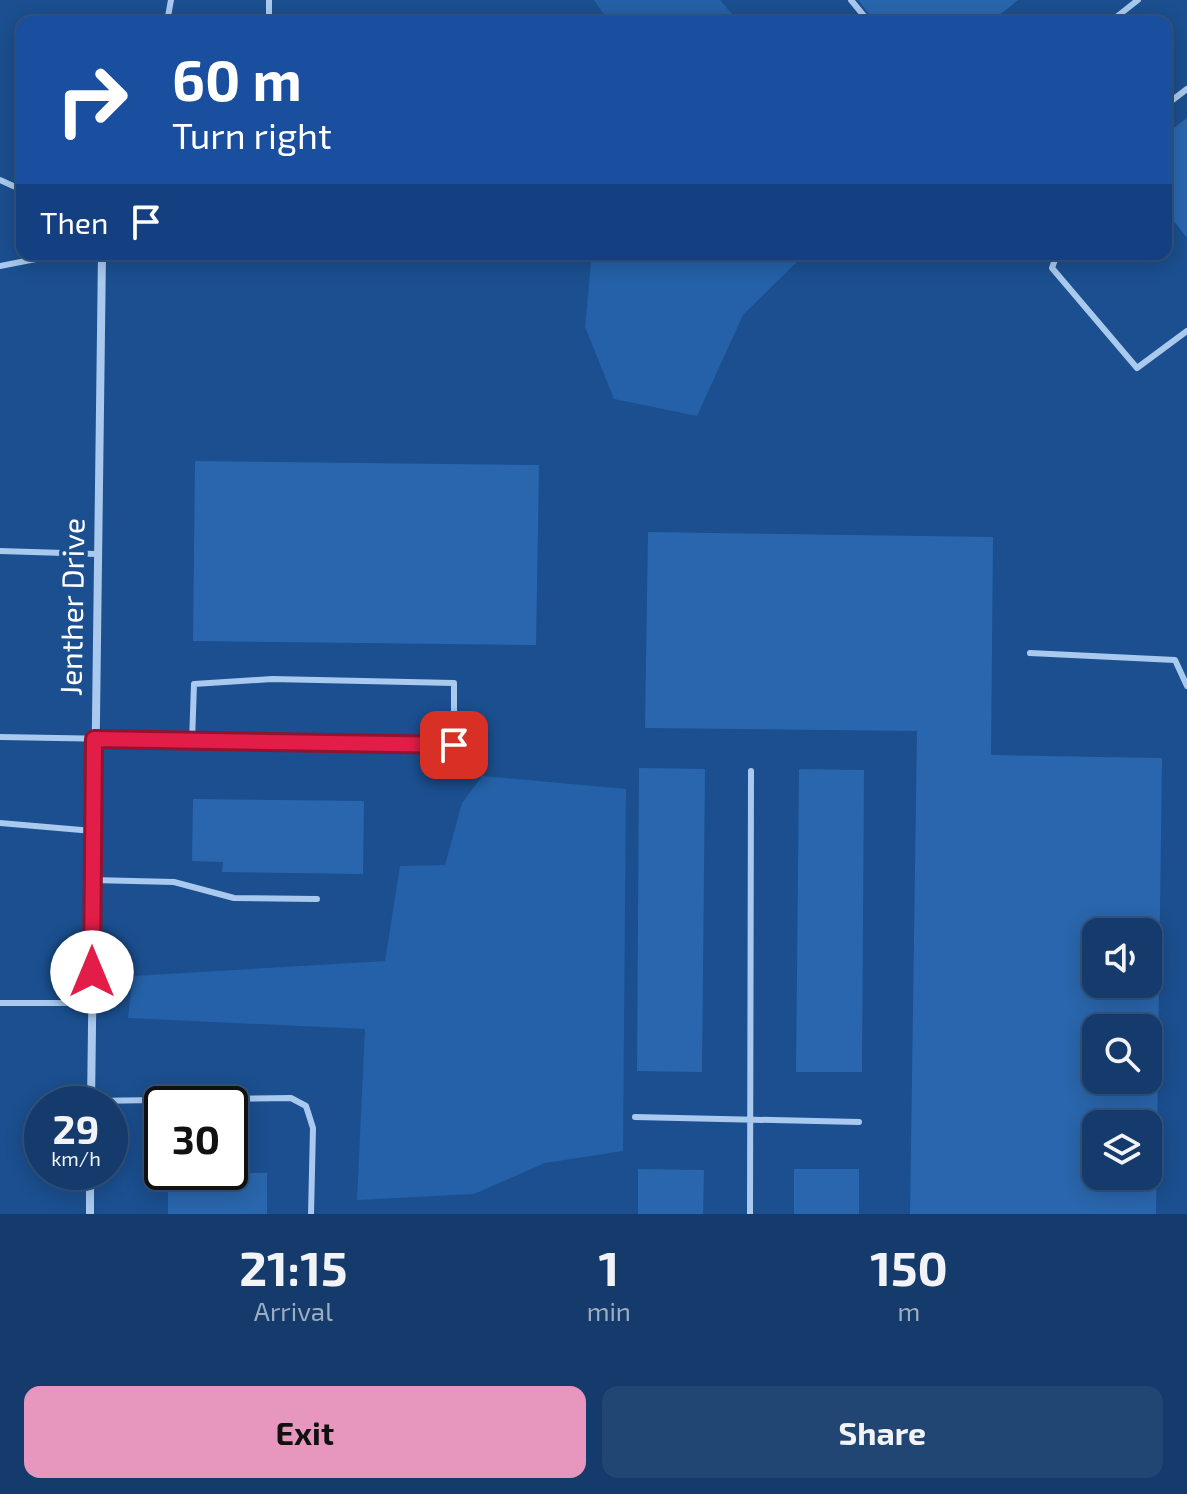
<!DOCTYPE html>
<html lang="en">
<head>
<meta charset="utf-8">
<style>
	body { margin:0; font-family:"Exo 2",sans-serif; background:#214673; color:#f1f3f6; height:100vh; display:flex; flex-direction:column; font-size:30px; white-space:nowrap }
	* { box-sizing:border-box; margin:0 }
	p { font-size:26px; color:#9dadc1 }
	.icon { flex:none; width:44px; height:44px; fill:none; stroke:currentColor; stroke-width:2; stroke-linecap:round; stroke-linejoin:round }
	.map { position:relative; height:1214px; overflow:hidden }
	.drawer { display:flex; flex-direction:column; background:#143b6b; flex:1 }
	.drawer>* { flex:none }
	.top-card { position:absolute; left:16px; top:16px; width:1156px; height:244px; border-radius:16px; box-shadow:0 4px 20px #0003,0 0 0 2px #33557e; background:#1a4fa0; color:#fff; overflow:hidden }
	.tools { position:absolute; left:1082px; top:918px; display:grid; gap:16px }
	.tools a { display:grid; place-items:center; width:80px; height:80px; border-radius:16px; background:#143b6b; box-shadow:0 4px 20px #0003,0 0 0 2px #33557e; font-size:40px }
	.speed { position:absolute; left:24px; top:1086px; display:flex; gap:16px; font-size:40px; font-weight:700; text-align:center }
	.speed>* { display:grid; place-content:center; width:104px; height:104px; border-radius:50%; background:#143b6b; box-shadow:0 4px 20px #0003,0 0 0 2px #33557e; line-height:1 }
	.speed small { font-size:20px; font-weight:400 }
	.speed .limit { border:4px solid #111; border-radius:12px; background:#fff; color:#111 }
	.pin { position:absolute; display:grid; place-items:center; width:68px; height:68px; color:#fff; margin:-34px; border-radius:16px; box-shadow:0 4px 12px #0006 }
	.me { position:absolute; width:88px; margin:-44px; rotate:0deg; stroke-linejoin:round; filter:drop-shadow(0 0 6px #0008) }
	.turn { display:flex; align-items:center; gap:28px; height:168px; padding:0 24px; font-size:36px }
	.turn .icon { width:104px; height:104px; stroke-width:2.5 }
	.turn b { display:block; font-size:56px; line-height:68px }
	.then { display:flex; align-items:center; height:76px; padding:0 24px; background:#0003; gap:16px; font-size:30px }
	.eta { display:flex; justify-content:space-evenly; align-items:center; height:136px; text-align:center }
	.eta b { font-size:48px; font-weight:700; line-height:56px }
	.button { display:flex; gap:16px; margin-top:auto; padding:16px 24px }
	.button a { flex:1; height:92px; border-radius:16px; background:#e797bd; color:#111; font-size:32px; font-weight:700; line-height:92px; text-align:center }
	.button a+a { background:#214673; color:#f1f3f6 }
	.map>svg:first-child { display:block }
	.green { fill:#2461a8 }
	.building { fill:#2a66ad; fill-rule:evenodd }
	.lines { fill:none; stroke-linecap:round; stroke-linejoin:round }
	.service { stroke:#a9c9ee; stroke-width:6 }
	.minor { stroke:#a9c9ee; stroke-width:8 }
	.route-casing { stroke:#92132f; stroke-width:20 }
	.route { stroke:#e11d48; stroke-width:14 }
	.labels { text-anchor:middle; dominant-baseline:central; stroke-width:8; stroke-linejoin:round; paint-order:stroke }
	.street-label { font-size:30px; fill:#fff; stroke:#1b4f8f }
</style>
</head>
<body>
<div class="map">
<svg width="1187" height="1214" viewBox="0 0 1187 1214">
	<rect width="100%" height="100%" fill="#1b4f8f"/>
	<!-- green -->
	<path class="green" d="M594,0h126l19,22h-130z
		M592,254h213l-62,61 -46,101 -83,-17 -29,-72z
		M482,776l144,13 -3,362 -78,12 -71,31 -117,6 8,-171 -237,-11 5,-42 252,-15 15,-95 45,-1 17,-62z"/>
	<!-- building -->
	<path class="building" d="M858,0h160l-27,22h-116z
		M1187,118v120l-21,-27v-77z
		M195,461l344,4 -3,180 -343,-4z
		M648,532l345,5 -2,218 171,3 -6,456h-246l7,-483 -272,-3zM1096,932h52v52h-52zM1096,1028h52v52h-52zM1096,1124h52v52h-52z
		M639,768l66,1 -3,303 -65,-1z
		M799,769l65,1 -2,302h-66z
		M193,799l171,2 -1,73 -141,-2 1,-10 -31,-1z
		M638,1169l66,1 -1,44h-65z
		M794,1169h65v45h-65z
		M168,1172l99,1v41h-99z"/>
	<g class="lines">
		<!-- service -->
		<path class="service" d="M851,0l18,22
			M167,22l4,-22
			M269,22v-22
			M1110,22l28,-22
			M1166,105l21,-16
			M0,180l22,10
			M1057,254l-5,14 85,100 50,-37
			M0,266l61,-12
			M0,551l96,3
			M1030,653l145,7 12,26
			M0,737l454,8v-62l-182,-4 -78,5 -2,58
			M0,823l93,8
			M92,880l82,2 60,16 83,1
			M0,1003h92
			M91,1101l200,-3 15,8 7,22 -2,86
			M635,1117l224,5
			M750,1214l1,-443"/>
		<!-- minor -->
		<path class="minor" d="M91,1104l11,-850
			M90,1214v-42"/>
	</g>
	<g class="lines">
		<!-- route casing -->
		<g class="route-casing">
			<path id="route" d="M92,972l2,-233 360,6"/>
		</g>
		<!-- route -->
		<use href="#route" class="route"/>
	</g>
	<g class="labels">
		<!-- street labels -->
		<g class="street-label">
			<text transform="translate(71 607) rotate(-89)">Jenther Drive</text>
		</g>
	</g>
</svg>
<div class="tools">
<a><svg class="icon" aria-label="sound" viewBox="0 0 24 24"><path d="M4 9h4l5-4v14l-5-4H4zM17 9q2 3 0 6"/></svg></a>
<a><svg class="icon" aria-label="search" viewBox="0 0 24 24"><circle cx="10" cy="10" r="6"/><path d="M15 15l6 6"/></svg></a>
<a><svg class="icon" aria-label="layers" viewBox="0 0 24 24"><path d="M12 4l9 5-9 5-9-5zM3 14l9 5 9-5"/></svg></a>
</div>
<div class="speed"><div>29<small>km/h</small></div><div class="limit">30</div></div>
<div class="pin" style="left:454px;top:745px;background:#d93025"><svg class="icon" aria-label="arrive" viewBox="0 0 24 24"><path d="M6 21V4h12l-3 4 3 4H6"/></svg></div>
<svg class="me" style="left:92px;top:972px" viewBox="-20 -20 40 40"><circle r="19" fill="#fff"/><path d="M0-13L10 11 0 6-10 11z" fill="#e11d48"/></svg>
<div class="top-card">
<div class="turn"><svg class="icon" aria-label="right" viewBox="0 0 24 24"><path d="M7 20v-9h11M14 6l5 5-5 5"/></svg><div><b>60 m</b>Turn right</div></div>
<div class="then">Then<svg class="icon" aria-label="arrive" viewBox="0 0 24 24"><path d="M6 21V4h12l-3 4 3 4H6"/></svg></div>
</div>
</div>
<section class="drawer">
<div class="eta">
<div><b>21:15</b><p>Arrival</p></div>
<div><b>1</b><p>min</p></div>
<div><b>150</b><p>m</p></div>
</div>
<div class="button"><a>Exit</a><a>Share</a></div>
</section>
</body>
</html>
